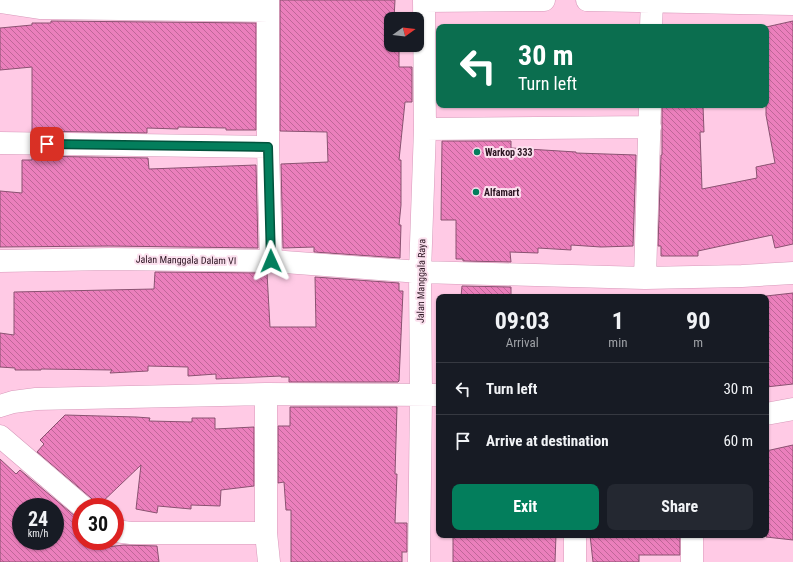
<!DOCTYPE html>
<html lang="en">
<head>
<meta charset="utf-8">
<style>
	body { margin:0; font-family:"Roboto Condensed",sans-serif; background:#242831; color:#f1f3f6; height:100vh; display:flex; flex-direction:column; font-size:15px; white-space:nowrap }
	* { box-sizing:border-box; margin:0 }
	p { font-size:13px; color:#9ea1a6 }
	.icon { flex:none; width:22px; height:22px; fill:none; stroke:currentColor; stroke-width:2; stroke-linecap:round; stroke-linejoin:round }
	.map { position:relative; flex:1; overflow:hidden }
	.panel { position:absolute; left:436px; top:294px; width:333px; height:244px; display:flex; flex-direction:column; background:#171b24; border-radius:8px; box-shadow:0 1px 3px #0004 }
	.panel>* { flex:none }
	.hud { position:absolute; left:436px; top:24px; width:333px; height:84px; border-radius:8px; box-shadow:0 1px 3px #0004; background:#0b6e4f; color:#fff; overflow:hidden }
	.needle { width:26px; rotate:75deg }
	.tools { position:absolute; left:384px; top:12px; display:grid; gap:8px }
	.tools a { display:grid; place-items:center; width:40px; height:40px; border-radius:8px; background:#171b24; box-shadow:0 1px 3px #0004; font-size:20px }
	.speed { position:absolute; left:12px; top:498px; display:flex; gap:8px; font-size:20px; font-weight:700; text-align:center }
	.speed>* { display:grid; place-content:center; width:52px; height:52px; border-radius:50%; background:#171b24; box-shadow:0 1px 3px #0004; line-height:1 }
	.speed small { font-size:10px; font-weight:400 }
	.speed .limit { border:6px solid #d22; background:#fff; color:#111 }
	.pin { position:absolute; display:grid; place-items:center; width:34px; height:34px; color:#fff; margin:-17px; border-radius:8px; box-shadow:0 2px 6px #0006 }
	.me { position:absolute; width:44px; margin:-22px; rotate:359deg; stroke-linejoin:round; filter:drop-shadow(0 0 3px #0008) }
	.turn { display:flex; align-items:center; gap:14px; height:84px; padding:0 16px; font-size:18px }
	.turn .icon { width:52px; height:52px; stroke-width:2.5 }
	.turn b { display:block; font-size:28px; line-height:34px }
	.eta { display:flex; justify-content:space-evenly; align-items:center; height:68px; text-align:center }
	.eta b { font-size:24px; font-weight:700; line-height:28px }
	.action { display:flex; gap:8px; margin-top:auto; padding:8px 16px }
	.action a { flex:1; height:46px; border-radius:8px; background:#037e5c; color:#fff; font-size:16px; font-weight:700; line-height:46px; text-align:center }
	.action a+a { background:#242831; color:#f1f3f6 }
	ul { padding:0; list-style:none }
	li { display:flex; align-items:center; gap:12px; height:52px; padding:0 16px; border-top:1px solid #363941 }
	li div { flex:1 }
	li b { display:block; font-size:15px }
	li em { font-style:normal }
	.map>svg:first-child { display:block }
	.building { fill:url(#building-back-hatch); stroke:#8a5271; fill-rule:evenodd }
	.lines { fill:none; stroke-linecap:round; stroke-linejoin:round }
	.minor-casing { stroke:#d799ba; stroke-width:23 }
	.minor { stroke:#fff; stroke-width:22 }
	.route-casing { stroke:#02523c; stroke-width:10 }
	.route { stroke:#037e5c; stroke-width:7 }
	.poi-dot { fill:#037e5c; stroke:#fbe0ee; stroke-width:1.5 }
	.labels { text-anchor:middle; dominant-baseline:central; stroke-width:4; stroke-linejoin:round; paint-order:stroke }
	.poi-label { font-size:10px; font-weight:bold; fill:#2b1421; stroke:#fbe0ee; text-anchor:start }
	.street-label { font-size:10px; fill:#2b1421; stroke:#fbe0ee }
</style>
</head>
<body>
<div class="map">
<svg width="793" height="562" viewBox="0 0 793 562">
	<defs>
		<pattern id="building-back-hatch" width="6" height="6" patternUnits="userSpaceOnUse"><rect width="6" height="6" fill="#eb7fbc"/><path d="M-1 5l2 2M0 0l6 6M5-1l2 2" fill="none" stroke="#bf6798"/></pattern>
	</defs>
	<rect width="100%" height="100%" fill="#ffcae5"/>
	<!-- building -->
	<path class="building" d="M280,0h115l-1,19h-3v26h8v22h13v35h-7l-6,58h2v45l-2,20h2l-1,33 -86,-6v-5l-31,1 -2,-84 47,-2 -1,-30 -47,-1z
		M51,21l205,2v107h-30v-2l-48,-1v2l-31,-1v5l-115,-2v-64l-32,3v-42l32,-3v-2h19z
		M793,21v223l-18,4 -3,-13 -74,16v5h-37v-10h-3l3,-91h1v-48l41,-1 1,26h-4l2,57 55,-11 -1,-11 19,-4 -9,-48v-88z
		M442,141h69v7l65,4v1l60,2 -3,91 -32,1 -30,-2v5l-33,-2v5l-28,-1 1,10 -48,-1v-2h-7v-39h-15z
		M32,156l116,2 1,11 107,-4 2,83 -149,-2 -109,1v-56l22,2v-33h10z
		M155,272l112,1 3,54h46l-1,-50 84,6v8h4l-4,90 -1,1h-109v-5h-8v-1l-65,3v-5l-28,2v-9l-40,-1v5l-38,2 2,-3 -71,-1v1h-26v-2l-15,-1v-34l14,2v-43l140,-3z
		M462,286l49,1v10h-50z
		M793,293v91l-27,3v-91z
		M290,407h107l-2,67h2l-2,49h12v29h-5v10h-111v-52h-5l-2,-28 -6,1v-57h12z
		M65,415l71,2 14,1 -1,3 43,1v-4h23v11l39,-2v59l-33,4 -1,16 -29,-1v4l-33,-3 -1,7 -21,-4 5,-44 -44,42h-2v-5l-4,-4 -54,-46 7,-8 -4,-4z
		M793,445v95l-27,-3v-86z
		M0,459l16,15 4,-4 55,46 6,3v3l-7,7 7,6v6h7l9,7 27,-3 33,1 2,16h-159zM21,507h34v34h-34z
		M453,535h103l-1,27h-102z
		M590,535h90v20h-41v7h-46z"/>
	<g class="lines">
		<!-- minor casing -->
		<g class="minor-casing">
			<path id="minor" d="M587,0l206,4
				M424,1l120,-1
				M0,2l41,6 227,3v-11
				M268,11v136l3,114
				M651,27l1,-26
				M425,129l225,-2
				M0,143l268,4
				M0,261l109,-2 162,2 149,11 225,6 97,-2 51,-3
				M645,278l5,-173
				M0,406l13,-4 23,-3 230,-5 173,1
				M766,414l27,-5
				M0,436l83,71
				M115,531l16,2h135v-139
				M266,533l3,29
				M575,535v27
				M419,562l2,-167 -1,-123 5,-143 -1,-129
				M692,562v-27"/>
		</g>
		<!-- minor -->
		<use href="#minor" class="minor"/>
	</g>
	<g class="lines">
		<!-- route casing -->
		<g class="route-casing">
			<path id="route" d="M47,144l221,3 3,114"/>
		</g>
		<!-- route -->
		<use href="#route" class="route"/>
	</g>
	<!-- markers -->
	<g class="poi-dot">
		<circle cx="477" cy="152" r="4"/>
		<circle cx="476" cy="192" r="4"/>
	</g>
	<g class="labels">
		<!-- poi labels -->
		<g class="poi-label">
			<text x="485" y="152">Warkop 333</text>
			<text x="484" y="192">Alfamart</text>
		</g>
		<!-- street labels -->
		<g class="street-label">
			<text transform="translate(186 260) rotate(1)">Jalan Manggala Dalam VI</text>
			<text transform="translate(421 281) rotate(-89)">Jalan Manggala Raya</text>
		</g>
	</g>
</svg>
<div class="tools">
<a><svg class="needle" viewBox="-14 -14 28 28"><path d="M0-13l5 13h-10z" fill="#e53935"/><path d="M0 13l5-13h-10z" fill="#9ea1a6"/></svg></a>
</div>
<div class="speed"><div>24<small>km/h</small></div><div class="limit">30</div></div>
<div class="pin" style="left:47px;top:144px;background:#d93025"><svg class="icon" aria-label="arrive" viewBox="0 0 24 24"><path d="M6 21V4h12l-3 4 3 4H6"/></svg></div>
<svg class="me" style="left:271px;top:261px" viewBox="-20 -20 40 40"><path d="M0-17L14 15 0 8-14 15z" fill="#037e5c" stroke="#fff" stroke-width="4"/></svg>
<div class="hud">
<div class="turn"><svg class="icon" aria-label="left" viewBox="0 0 24 24"><path d="M17 20v-9H6M10 6l-5 5 5 5"/></svg><div><b>30 m</b>Turn left</div></div>
</div>
<section class="panel">
<div class="eta">
<div><b>09:03</b><p>Arrival</p></div>
<div><b>1</b><p>min</p></div>
<div><b>90</b><p>m</p></div>
</div>
<ul>
<li><svg class="icon" aria-label="left" viewBox="0 0 24 24"><path d="M17 20v-9H6M10 6l-5 5 5 5"/></svg><div><b>Turn left</b></div><em>30 m</em></li>
<li><svg class="icon" aria-label="arrive" viewBox="0 0 24 24"><path d="M6 21V4h12l-3 4 3 4H6"/></svg><div><b>Arrive at destination</b></div><em>60 m</em></li>
</ul>
<div class="action"><a>Exit</a><a>Share</a></div>
</section>
</div>
</body>
</html>
